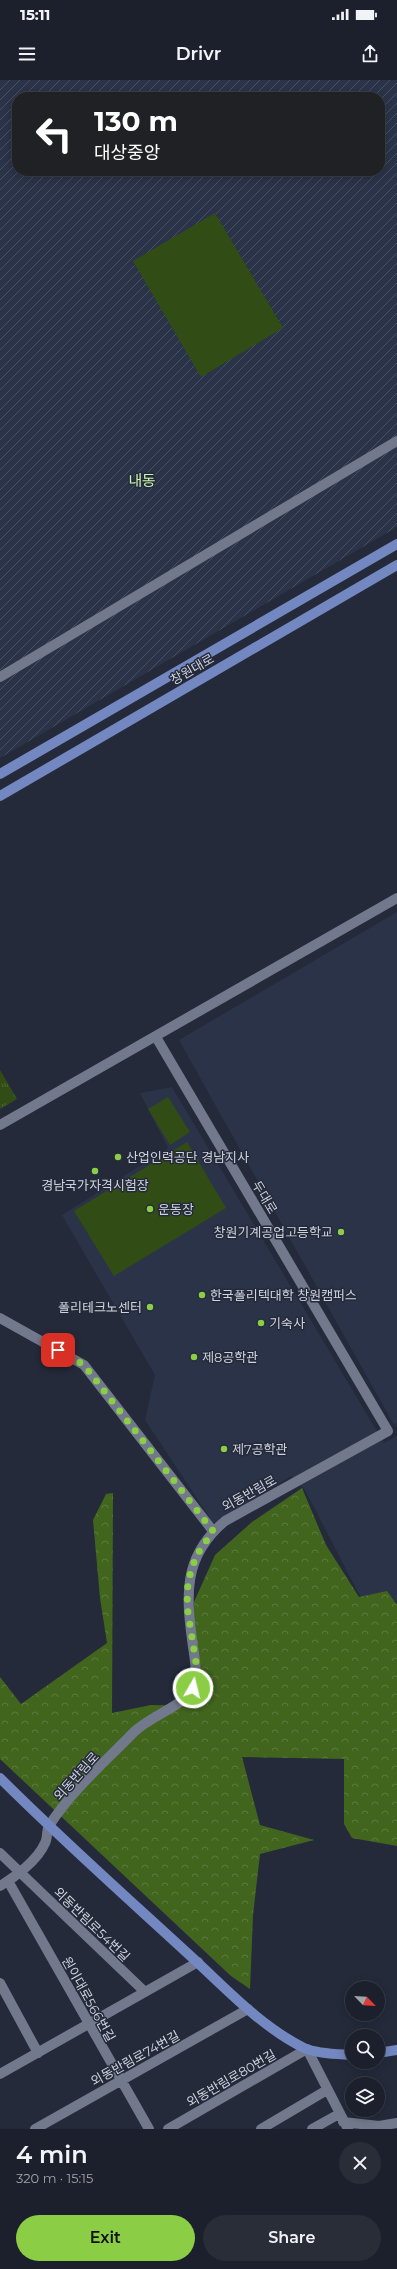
<!DOCTYPE html>
<html lang="en">
<head>
<meta charset="utf-8">
<style>
	body { margin:0; font-family:Montserrat,"Noto Sans KR",sans-serif; background:#282d38; color:#f1f3f6; height:100vh; display:flex; flex-direction:column; font-size:15px; white-space:nowrap }
	* { box-sizing:border-box; margin:0 }
	p { font-size:13px; color:#a0a3a9 }
	.icon { flex:none; width:22px; height:22px; fill:none; stroke:currentColor; stroke-width:2; stroke-linecap:round; stroke-linejoin:round }
	.map { position:relative; height:2049px; overflow:hidden }
	.sheet { display:flex; flex-direction:column; background:#1b202c; flex:1 }
	.sheet>* { flex:none }
	.guide { position:absolute; left:12px; top:12px; width:373px; height:84px; border-radius:16px; box-shadow:0 2px 10px #0003,0 0 0 1px #393e48; background:#202124; color:#fff; overflow:hidden }
	.needle { width:26px; rotate:115deg }
	.buttons { position:absolute; left:345px; top:1901px; display:grid; gap:8px }
	.buttons a { display:grid; place-items:center; width:40px; height:40px; border-radius:50%; background:#1b202c; box-shadow:0 2px 10px #0003,0 0 0 1px #393e48; font-size:20px }
	.pin { position:absolute; display:grid; place-items:center; width:34px; height:34px; color:#fff; margin:-17px; border-radius:8px; box-shadow:0 2px 6px #0006 }
	.me { position:absolute; width:44px; margin:-22px; rotate:8deg; stroke-linejoin:round; filter:drop-shadow(0 0 3px #0008) }
	.turn { display:flex; align-items:center; gap:14px; height:84px; padding:0 16px; font-size:18px }
	.turn .icon { width:52px; height:52px; stroke-width:2.5 }
	.turn b { display:block; font-size:28px; line-height:34px }
	.round { display:grid; place-items:center; flex:none; width:42px; height:42px; border-radius:21px; background:#282d38 }
	.overview { display:flex; align-items:center; justify-content:space-between; height:68px; padding:0 16px }
	h1 { font-size:24px; font-weight:600; line-height:30px }
	.cta { display:flex; gap:8px; margin-top:auto; padding:8px 16px }
	.cta a { flex:1; height:46px; border-radius:24px; background:#8bce46; color:#111; font-size:16px; font-weight:600; line-height:46px; text-align:center }
	.cta a+a { background:#282d38; color:#f1f3f6 }
	.status { display:flex; justify-content:space-between; align-items:center; height:28px; padding:0 20px; background:#1b202c; direction:ltr }
	.status svg { height:11px; fill:currentColor }
	header { display:flex; justify-content:space-between; align-items:center; height:52px; padding:0 16px; background:#1b202c; font-size:18px; font-weight:600 }
	.map>svg:first-child { display:block }
	.built { fill:#2b3349 }
	.industrial { fill:url(#industrial-furrows); fill-rule:evenodd }
	.grass { fill:url(#grass-tufts) }
	.forest { fill:url(#forest-crowns) }
	.pitch { fill:#314d15 }
	.lines { fill:none; stroke-linecap:round; stroke-linejoin:round }
	.minor { stroke:#72798c; stroke-width:10 }
	.major { stroke:#7387c1; stroke-width:10 }
	.route { stroke:#8bce46; stroke-width:7; stroke-dasharray:0 12.6 }
	.poi-dot { fill:#8bce46; stroke:#242a3a; stroke-width:1.5 }
	.labels { text-anchor:middle; dominant-baseline:central; stroke-width:3; stroke-linejoin:round; paint-order:stroke }
	.street-label { font-size:13px; fill:#ced2dd; stroke:#242a3a }
	.poi-label { font-size:13px; fill:#ced2dd; stroke:#242a3a; text-anchor:start }
	.quarter-label { font-size:15px; fill:#ccf3ae; stroke:#242a3a }
</style>
</head>
<body>
<div class="status"><b>15:11</b><svg viewBox="0 0 49 12"><path d="M0 12V9h3v3zM5 12V6h3v6zM10 12V3h3v9zM15 12V0h3v12zM26 1h20v11H26zM47 4h2v5h-2z"/></svg></div>
<header><svg class="icon" aria-label="menu" viewBox="0 0 24 24"><path d="M4 6h16M4 12h16M4 18h16"/></svg>Drivr<svg class="icon" aria-label="share" viewBox="0 0 24 24"><path d="M12 15V3M7 8l5-5 5 5M5 13v7h14v-7"/></svg></header>
<div class="map">
<svg width="397" height="2049" viewBox="0 0 397 2049">
	<defs>
		<pattern id="industrial-furrows" width="10" height="10" patternUnits="userSpaceOnUse"><rect width="10" height="10" fill="#2b3349"/><path d="M-1 1l2-2M0 10L10 0M9 11l2-2" fill="none" stroke="#495063"/></pattern>
		<pattern id="grass-tufts" width="24" height="20" patternUnits="userSpaceOnUse"><rect width="24" height="20" fill="#314d15"/><path d="M3 7l-1-3M5 7V3M7 7l1-3M15 17l-1-3M17 17v-4M19 17l1-3" fill="none" stroke="#4e6637"/></pattern>
		<pattern id="forest-crowns" width="20" height="18" patternUnits="userSpaceOnUse"><rect width="20" height="18" fill="#42651e"/><path d="M2 6a3 3 0 1 1 6 0M12 15a3 3 0 1 1 6 0" fill="none" stroke="#5c7a3e"/></pattern>
	</defs>
	<rect width="100%" height="100%" fill="#242a3a"/>
	<!-- built -->
	<path class="built" d="M397,832v511l-3,2 -215,-385z
		M172,1007l212,356 13,-7v178l-35,-14 -57,-110 -14,-14 -77,48 -69,-104 10,-45 -93,-160 106,-67 -28,-55z"/>
	<!-- industrial -->
	<path class="industrial" d="M0,0h397v447l-397,231zM17,17h363v74h-363z"/>
	<!-- grass -->
	<path class="grass" d="M0,990l17,29 -17,10z"/>
	<!-- forest -->
	<path class="forest" d="M302,1408l24,57 33,52 28,-6 10,14v241l-45,-8 -8,-14v-65l-102,-2 18,68 54,15 -54,14 -7,61 -3,74 -19,-13 -231,-217v-82l21,27 86,-61 -7,-45 -7,-78 13,-26 7,-1 -1,220 39,-8 40,1 3,-104 21,-47 37,-33z"/>
	<!-- pitch -->
	<path class="pitch" d="M215,133l68,115 -82,49 -68,-116z
		M168,1017l22,35 -20,13 -22,-36z
		M187,1062l39,66 -112,68 -40,-65z"/>
	<g class="lines">
		<!-- minor -->
		<path class="minor" d="M0,597l397,-236
			M0,1045l397,-227
			M0,1238l84,47 129,166
			M0,1773l145,139
			M8,1801l141,248
			M0,1806c15,-9 38,-26 45,-43 3,-5 1,-12 4,-17 21,-34 58,-66 85,-94 16,-16 48,-25 58,-43 6,-12 3,-30 1,-42 -7,-51 -11,-90 32,-126l163,-90 -232,-394
			M0,1903l38,70
			M0,1994l198,-112
			M343,2042l36,4 18,-3
			M35,2049l213,-120
			M168,2049l139,-80 41,80
			M261,2049l66,-39
			M312,2049l27,-15"/>
		<!-- major -->
		<path class="major" d="M0,694l397,-230
			M0,716l397,-231
			M0,1698c60,60 123,116 185,173 38,34 73,74 119,97 14,6 33,6 48,7
			M378,1973l19,-3"/>
	</g>
	<g class="lines">
		<!-- route -->
		<path class="route" d="M58,1270l26,15 129,166 -17,25 -8,25 -1,25 9,57 -3,25"/>
	</g>
	<!-- markers -->
	<g class="poi-dot">
		<circle cx="118" cy="1077" r="4"/>
		<circle cx="95" cy="1091" r="4"/>
		<circle cx="150" cy="1129" r="4"/>
		<circle cx="341" cy="1152" r="4"/>
		<circle cx="202" cy="1215" r="4"/>
		<circle cx="150" cy="1227" r="4"/>
		<circle cx="261" cy="1243" r="4"/>
		<circle cx="194" cy="1277" r="4"/>
		<circle cx="224" cy="1369" r="4"/>
	</g>
	<g class="labels">
		<!-- street labels -->
		<g class="street-label">
			<text transform="translate(192 589) rotate(-30)">창원대로</text>
			<text transform="translate(265 1117) rotate(59)">두대로</text>
			<text transform="translate(249 1413) rotate(-29)">외동반림로</text>
			<text transform="translate(76 1696) rotate(-48)">외동반림로</text>
			<text transform="translate(92 1844) rotate(44)">외동반림로54번길</text>
			<text transform="translate(89 1919) rotate(61)">원이대로566번길</text>
			<text transform="translate(135 1978) rotate(-29)">외동반림로74번길</text>
			<text transform="translate(231 1998) rotate(-30)">외동반림로80번길</text>
		</g>
		<!-- poi labels -->
		<g class="poi-label">
			<text x="126" y="1077">산업인력공단 경남지사</text>
			<text x="95" y="1105" text-anchor="middle">경남국가자격시험장</text>
			<text x="158" y="1129">운동장</text>
			<text x="333" y="1152" text-anchor="end">창원기계공업고등학교</text>
			<text x="210" y="1215">한국폴리텍대학 창원캠퍼스</text>
			<text x="142" y="1227" text-anchor="end">폴리테크노센터</text>
			<text x="269" y="1243">기숙사</text>
			<text x="202" y="1277">제8공학관</text>
			<text x="232" y="1369">제7공학관</text>
		</g>
		<!-- quarter labels -->
		<g class="quarter-label">
			<text x="142" y="400">내동</text>
		</g>
	</g>
</svg>
<div class="buttons">
<a><svg class="needle" viewBox="-14 -14 28 28"><path d="M0-13l5 13h-10z" fill="#e53935"/><path d="M0 13l5-13h-10z" fill="#a0a3a9"/></svg></a>
<a><svg class="icon" aria-label="search" viewBox="0 0 24 24"><circle cx="10" cy="10" r="6"/><path d="M15 15l6 6"/></svg></a>
<a><svg class="icon" aria-label="layers" viewBox="0 0 24 24"><path d="M12 4l9 5-9 5-9-5zM3 14l9 5 9-5"/></svg></a>
</div>
<div class="pin" style="left:58px;top:1270px;background:#d93025"><svg class="icon" aria-label="arrive" viewBox="0 0 24 24"><path d="M6 21V4h12l-3 4 3 4H6"/></svg></div>
<svg class="me" style="left:193px;top:1608px" viewBox="-20 -20 40 40"><circle r="17" fill="#8bce46" stroke="#fff" stroke-width="3"/><path d="M0-11L8 9 0 5-8 9z" fill="#fff"/></svg>
<div class="guide">
<div class="turn"><svg class="icon" aria-label="left" viewBox="0 0 24 24"><path d="M17 20v-9H6M10 6l-5 5 5 5"/></svg><div><b>130 m</b>대상중앙</div></div>
</div>
</div>
<section class="sheet">
<div class="overview"><div><h1>4 min</h1><p>320 m · 15:15</p></div><a class="round"><svg class="icon" aria-label="close" viewBox="0 0 24 24"><path d="M6 6l12 12M18 6L6 18"/></svg></a></div>
<div class="cta"><a>Exit</a><a>Share</a></div>
</section>
</body>
</html>
